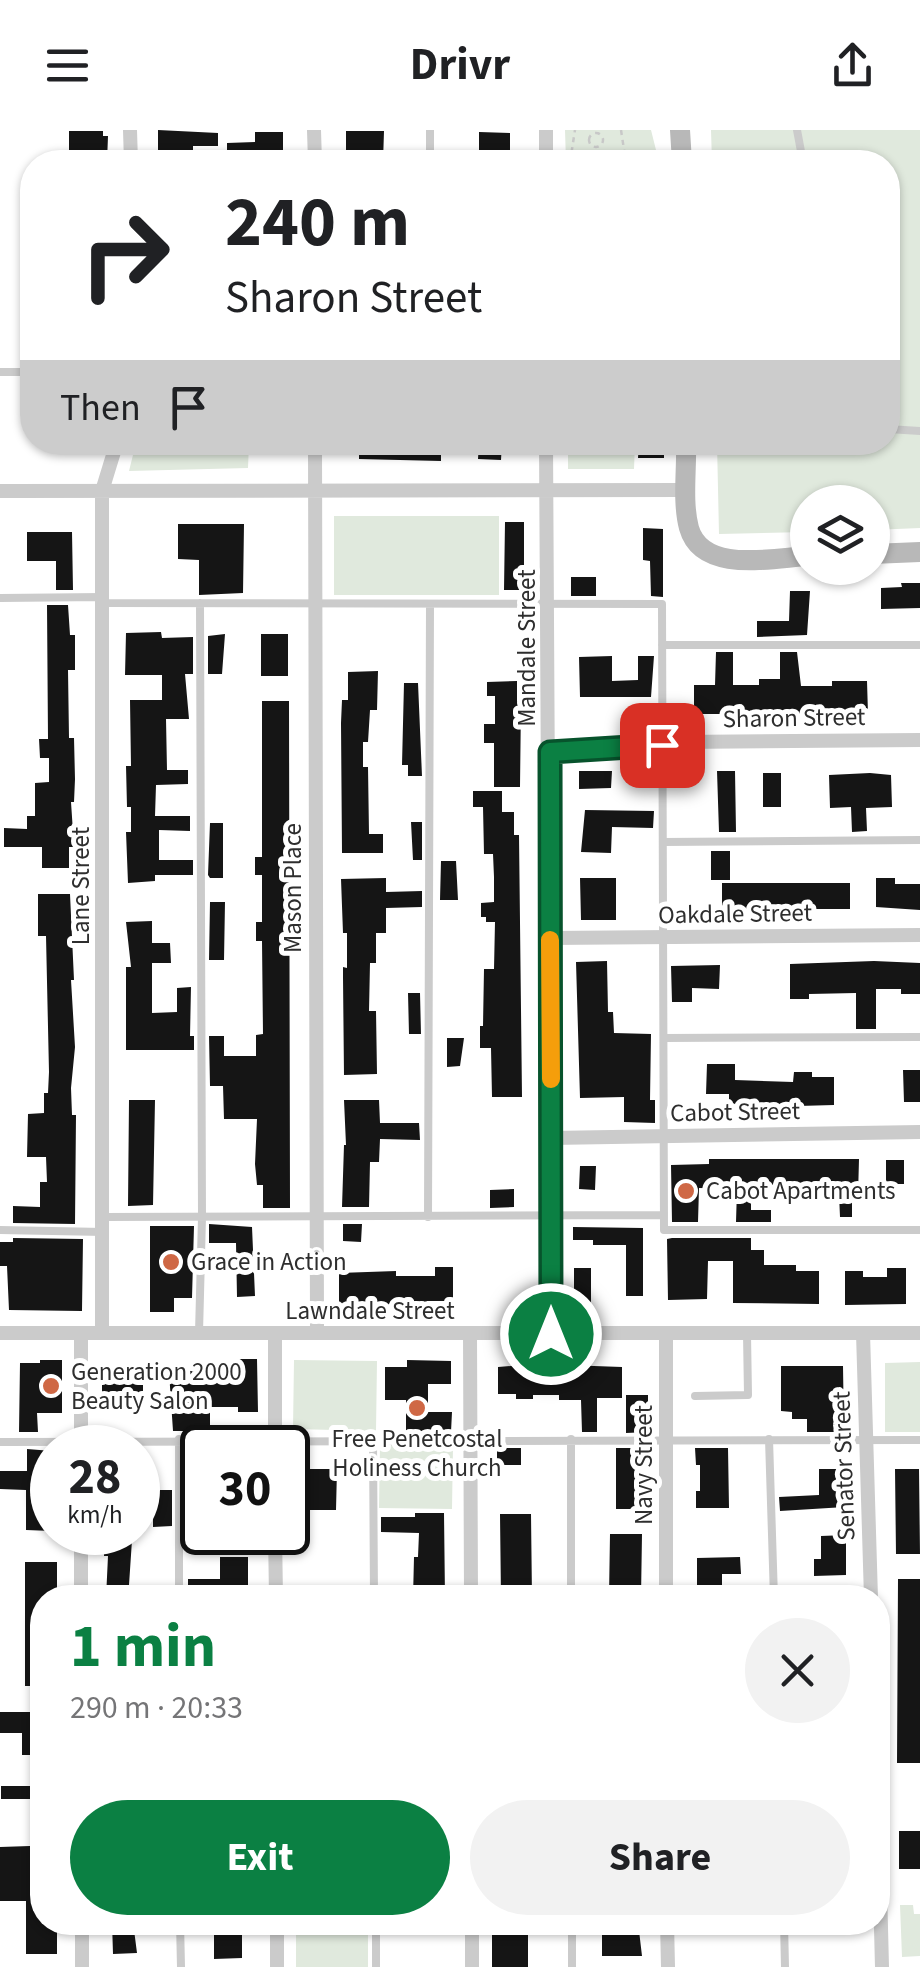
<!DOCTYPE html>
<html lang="en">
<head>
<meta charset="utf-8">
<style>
	body { margin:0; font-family:"Source Sans 3",sans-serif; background:#f2f2f2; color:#202124; height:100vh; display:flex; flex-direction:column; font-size:38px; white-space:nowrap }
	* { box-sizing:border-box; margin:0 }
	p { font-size:32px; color:#757577 }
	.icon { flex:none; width:55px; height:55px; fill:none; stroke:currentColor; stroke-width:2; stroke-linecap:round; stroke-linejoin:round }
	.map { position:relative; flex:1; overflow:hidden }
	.drawer { position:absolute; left:30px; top:1455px; width:860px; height:350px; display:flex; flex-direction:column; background:#fff; border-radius:40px; box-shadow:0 2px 8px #0004 }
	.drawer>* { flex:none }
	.top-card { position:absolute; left:20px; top:20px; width:880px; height:305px; border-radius:40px; box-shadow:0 2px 8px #0004; background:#fff; color:#202124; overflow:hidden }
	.buttons { position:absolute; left:790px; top:355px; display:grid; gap:20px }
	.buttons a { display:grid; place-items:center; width:100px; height:100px; border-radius:50%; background:#fff; box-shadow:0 2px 8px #0004; font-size:50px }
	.speed { position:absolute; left:30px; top:1295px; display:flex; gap:20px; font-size:50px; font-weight:700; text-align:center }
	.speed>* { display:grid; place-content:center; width:130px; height:130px; border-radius:50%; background:#fff; box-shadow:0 2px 8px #0004; line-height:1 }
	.speed small { font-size:25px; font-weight:400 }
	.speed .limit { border:5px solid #111; border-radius:15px; background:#fff; color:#111 }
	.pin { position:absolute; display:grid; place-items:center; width:85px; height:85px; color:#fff; margin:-42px; border-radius:20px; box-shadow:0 5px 15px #0006 }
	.me { position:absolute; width:110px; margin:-55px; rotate:0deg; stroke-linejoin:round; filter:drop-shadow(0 0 8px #0008) }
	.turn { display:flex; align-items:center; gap:35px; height:210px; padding:0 40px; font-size:45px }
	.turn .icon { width:130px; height:130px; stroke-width:2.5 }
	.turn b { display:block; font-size:70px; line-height:85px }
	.then { display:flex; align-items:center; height:95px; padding:0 40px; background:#0003; gap:20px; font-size:38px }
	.round { display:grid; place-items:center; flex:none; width:105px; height:105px; border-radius:52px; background:#f2f2f2 }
	.headline { display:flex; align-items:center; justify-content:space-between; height:170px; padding:0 40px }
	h1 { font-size:60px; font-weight:700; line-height:75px; color:#0b8043 }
	.primary-button { display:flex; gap:20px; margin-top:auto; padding:20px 40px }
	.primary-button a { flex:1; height:115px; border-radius:60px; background:#0b8043; color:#fff; font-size:40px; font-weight:700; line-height:115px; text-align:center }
	.primary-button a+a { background:#f2f2f2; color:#202124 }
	header { display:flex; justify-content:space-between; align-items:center; height:130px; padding:0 40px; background:#fff; font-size:45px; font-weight:700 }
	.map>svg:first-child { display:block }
	.green { fill:#e0e9dd }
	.building { fill:#151515 }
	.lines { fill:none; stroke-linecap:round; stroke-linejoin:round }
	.path { stroke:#c8c8c8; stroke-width:2.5; stroke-dasharray:5 5; stroke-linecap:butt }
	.lane { stroke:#cbcbcb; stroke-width:8 }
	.street { stroke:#cbcbcb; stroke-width:14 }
	.secondary { stroke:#b8b8b8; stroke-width:20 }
	.route-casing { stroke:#07532c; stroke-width:25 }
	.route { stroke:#0b8043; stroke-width:18 }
	.slow { stroke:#f59e0b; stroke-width:18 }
	.poi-dot { fill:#cf6845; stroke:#fff; stroke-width:4 }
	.labels { text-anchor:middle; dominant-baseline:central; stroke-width:10; stroke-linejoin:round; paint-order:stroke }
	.street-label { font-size:25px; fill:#2e2e2e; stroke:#fff }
	.poi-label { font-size:25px; fill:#2e2e2e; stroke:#fff; text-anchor:start }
</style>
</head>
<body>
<header><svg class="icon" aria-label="menu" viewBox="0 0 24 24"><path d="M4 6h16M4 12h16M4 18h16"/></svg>Drivr<svg class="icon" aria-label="share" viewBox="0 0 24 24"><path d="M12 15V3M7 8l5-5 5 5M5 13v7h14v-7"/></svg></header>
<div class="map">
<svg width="920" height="1837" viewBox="0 0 920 1837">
	<rect width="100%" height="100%" fill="#fff"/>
	<!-- green -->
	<path class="green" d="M565,0h86l8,32h-93z
		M711,0h209v398l-47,2 -1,-28h-64l-1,30 -88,2 -2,-91 171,-1v-280h-176z
		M136,313h113l-1,25 -119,3z
		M568,313h67l-1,26h-66z
		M334,386h165v79h-165z
		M294,1230l83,1 -1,70 -83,-2z
		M920,1232v70h-35v-69z
		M380,1315l73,1 -1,63 -73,-1z
		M900,1775h13l1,9h6v42l-18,1z
		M296,1793h72v44h-72z"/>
	<!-- building -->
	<path class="building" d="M158,0l60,3v13h-25v16h-35z
		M69,1h34v5h5l-1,26h-38z
		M346,1h38l-1,31h-37z
		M255,2h28v30h-27v-5l-29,1v-15l28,-1z
		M479,2l31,1v20l-31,-1z
		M359,312h82v19l-82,-2z
		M479,312h23l-1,18 -23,-1z
		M639,312h25v16h-26z
		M505,392h19v68h-20z
		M178,394h66l-1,69 -44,2v-35l-21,-1z
		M643,398l20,1v68l-12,-1 -1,-35 -7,-1z
		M27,402h45l1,58h-17v-29h-29z
		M571,447h25v19h-25z
		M901,453h19v25l-39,1v-21l21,-1z
		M790,461h20l-3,44 -50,2v-16h32z
		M47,475h21l2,30h5v35h-7l1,68h5l1,41 -1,23h-3l3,45h-5v21h-27v-21h-38v-19l23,1v-13h8v-33l14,-1v-24h-9l-1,-19h9z
		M161,502l1,6 31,-1v37h-8l4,45h-23l1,51h21v14l-32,1 -1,31h35v15l-31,-1v30h34v15h-38v6l-27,2 -2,-51h5v-25h-4l-1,-41h5l-1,-66h32v-25h-37l1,-42z
		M225,504l-3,40h-14v-38z
		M261,504h27v42h-27z
		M716,522h17v33h26v-6h21v-27h17l4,34h31v-5h35l1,33 -85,2v-5h-26v3h-63v-29h21z
		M612,526v25l26,-1v-24h16l-3,41h-71l-1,-40z
		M378,541l-1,39h-7l-2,32h-5v25h5l1,67h14v19h-41l-1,-130 1,-23h6v-28z
		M517,551v20h4l-1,86h-26v-44h-10v-19h11v-28h-8v-14z
		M404,553h14l4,93h-14v-11h-6z
		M262,571h27l1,507h-27v-23h-6l-2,-21 2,-45h-33l-1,-33h-13l-1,-50h15v20h32v-21l7,-1 -1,-93h-6v-19h6v-47h-7v-18h7z
		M579,641h33l-1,17 -32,1z
		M717,641h18l1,61h-17z
		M763,643h18v34h-18z
		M870,643l21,2 1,32 -26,1 1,23 -15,1 -1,-25 -21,1 -1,-33z
		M473,661h29v21h12v23h5l3,262h-30l-1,-49h-11v-22h3l1,-57h10l1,-47h-9v-5h-5v-14l13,-1v-25l-1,-23h-9l-1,-47h-10z
		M585,680l69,1 -1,17 -41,-1 -1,26 -30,-1z
		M411,692h11v38h-9z
		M210,693h13v55h-13l-2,-3z
		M711,721h19v29h-19z
		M441,731h15l2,39h-18z
		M386,748v14l36,-1v16l-36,1v25h-10v30h-6l-1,48h7l1,63 -33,1 -1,-98v-10l4,1v-35h-4l-2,-54z
		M580,748h36v42h-35z
		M876,748h19v6h25v26l-44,-3z
		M722,753h128v26h-128z
		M38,764h32l4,86h-3l4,67 -4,41 1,27h4l-1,109 -62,-1v-17l27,1v-25h7l-1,-25h-19l1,-43 16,-1v-20h4l1,-21 -3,-136h-8z
		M210,772h15l-1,58h-15z
		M152,791v22h18l1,20h-19v50l25,-1v-24l14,-1 -1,49h4v14h-68v-83h5l-5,-45z
		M607,831l1,51h5l1,21 37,1 -1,66h5v23l-31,-1v-25l-44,1 -4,-136z
		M874,831l46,2v31h-19v-5h-25v40h-20v-36l-47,1v5h-19v-35z
		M720,835l-1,24 -27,-1v14h-20l-1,-36z
		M408,863h12l1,41h-12z
		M447,908h17l-4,28 -13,1z
		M707,934h28v16l58,2 1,-10h18v5h22v28l-105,3v-14h-23z
		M903,940h17v32h-16z
		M129,970h26l-2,105 -25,1z
		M344,970h35l1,23h39l1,17 -40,-1 -1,23h-9l-1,45h-27l2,-62h2z
		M709,1029h150l-1,37h-6v21h-12l-1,-23h-38l-1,-9h-49v25h20v12h-35l1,-33 -38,-1 -1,34h-26l-1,-57 38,-1z
		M886,1030h18v24h-18z
		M580,1036h16l-1,24 -16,-1z
		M514,1059v18l-24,1v-18z
		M209,1094l43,3 3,69 -18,1 -1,-54h-27z
		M343,1094h19l-1,18 -18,-1z
		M150,1096h44l-2,72h-18v14h-24z
		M573,1097l70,1v68h-17v-51h-33v-5h-20z
		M13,1108l70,1 -1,72 -73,-1 -2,-44h-7v-24h13z
		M672,1108h79v12h13v15h32v6h23v33l-86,-1v-42h-25l-1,38 -39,1 -1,-61z
		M435,1137h18v34h-26v4l-88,-1v-31l57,-2v5h39z
		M574,1138h17v42l-17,-1z
		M887,1138h19v36l-61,1v-34h18v6h24z
		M238,1229h19l1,53h-20v-5h-28v24h-37l-4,-59 41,-2v3h28z
		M40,1230h22v53h-25l1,19h-19l1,-69h20z
		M407,1230l44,1v23h-23v28h24l-1,20 -45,-1v-31h-21v-33h22z
		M537,1234l85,3v31h-25v34h-15l-1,-32h-22v-5h-26v4h-17v-5h-18v-27z
		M781,1236h62l1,66h-37v-13h-15v-7l-11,-1z
		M102,1238h41v25l-23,1v7l-18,1z
		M626,1265h22v37l-22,1z
		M497,1318h24v17h-24z
		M616,1318h24v61h-24z
		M695,1318h33l1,60h-33v-17h4v-26h-4z
		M27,1319l25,2v80l-26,-1v-40l-26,-1v-18h27z
		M305,1339h32l-1,41h-31z
		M819,1339h25l1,38 -65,4 -1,-14 40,-2z
		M895,1339h24l1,85h-24z
		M155,1360h17v36l-19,1v-17h-15v-15h17z
		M415,1383h29l1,85h-32l1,-41h4l1,-24 -38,-1v-15h34z
		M500,1384h31l1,84h-31z
		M610,1404h32l-1,63h-32z
		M846,1405v40l-32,1v-17h7v-23z
		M104,1410h28l-3,45h5v13h-28l2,-42h-4z
		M220,1427h28v41l-60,-4v-15h32z
		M740,1427l1,17h-19v22h-25v-38z
		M25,1432h32v36h-15v88h-17z
		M898,1449h22v184h-23z
		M0,1582h42v43h-20v-22h-22z
		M1,1656h41v136h15v32h-31v-53h-26v-54l30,-1v-47h-29z
		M899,1701h21v38h-21z
		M112,1792h21l4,31 -24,1z
		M511,1792h17v45h-36v-32h19z
		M610,1792h28l4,34h-40v-22h8z
		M242,1802v26l-28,1v-26z"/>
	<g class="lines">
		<!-- path -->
		<path class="path" d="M621,0l4,26
			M589 10a7 7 0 1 1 14 0a7 7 0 1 1-14 0Z
			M570,32l5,-32
			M578,32c18,-13 37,-12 55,0"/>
		<!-- lane -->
		<path class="lane" d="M430,0v32
			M797,0l6,32
			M0,242h32
			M888,299l32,2
			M0,468l103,-1
			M103,473l559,1 2,626h256
			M662,515h258
			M663,712l257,-2
			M664,908l256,-1
			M104,1087l560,-2
			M428,1087l2,-613
			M0,1100l104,2
			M199,1203l3,-116 -2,-614
			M695,1266l53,-1 -1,-61
			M179,1309v159
			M373,1309l1,159
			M571,1309v159
			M769,1309l5,159
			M0,1312l920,-2
			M180,1792l1,45
			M376,1792v45
			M572,1792v45
			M784,1792l1,45"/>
		<!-- street -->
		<path class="street" d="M130,0l1,32
			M314,0l1,32
			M546,0v32
			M315,312l2,891
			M546,312l5,892
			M0,361l687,-1
			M549,622l99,-5 30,-5 242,-2
			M550,808l370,-3
			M551,1008l369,-6
			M102,1202v-841l15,-49
			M0,1203h920
			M275,1203v115
			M470,1203l1,265
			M666,1203v265
			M863,1203l8,265
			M81,1318v-115
			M81,1402v66
			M275,1402l1,66
			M878,1679l4,158
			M82,1792v45
			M277,1792v45
			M472,1792v45
			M667,1792l1,45"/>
		<!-- secondary -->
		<path class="secondary" d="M680,0l2,32
			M686,312c1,27 -4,60 3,86 13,46 83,30 119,28
			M872,424l48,-2"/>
	</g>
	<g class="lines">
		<!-- route casing -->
		<g class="route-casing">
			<path id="route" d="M551,1204l-1,-582 112,-7"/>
		</g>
		<!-- route -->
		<use href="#route" class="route"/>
		<!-- slow -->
		<path class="slow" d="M550,810l1,139"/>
	</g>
	<!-- markers -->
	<g class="poi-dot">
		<circle cx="686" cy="1061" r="10"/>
		<circle cx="171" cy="1132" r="10"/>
		<circle cx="51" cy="1256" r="10"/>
		<circle cx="417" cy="1278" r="10"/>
	</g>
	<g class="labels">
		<!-- street labels -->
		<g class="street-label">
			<text transform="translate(527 518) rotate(-90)">Mandale Street</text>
			<text transform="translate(794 588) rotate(-1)">Sharon Street</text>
			<text transform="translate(81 756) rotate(-90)">Lane Street</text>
			<text transform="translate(293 758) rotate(-90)">Mason Place</text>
			<text transform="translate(735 784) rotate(-1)">Oakdale Street</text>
			<text transform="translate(735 982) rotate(-1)">Cabot Street</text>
			<text x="370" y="1181">Lawndale Street</text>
			<text transform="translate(644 1335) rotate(-90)">Navy Street</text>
			<text transform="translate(844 1336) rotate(-92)">Senator Street</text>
		</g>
		<!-- poi labels -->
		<g class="poi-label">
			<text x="706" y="1061">Cabot Apartments</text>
			<text x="191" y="1132">Grace in Action</text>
			<text x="71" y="1242">Generation 2000<tspan x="71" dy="29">Beauty Salon</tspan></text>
			<text x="417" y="1309" text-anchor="middle">Free Penetcostal<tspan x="417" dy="29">Holiness Church</tspan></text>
		</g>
	</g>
</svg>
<div class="buttons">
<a><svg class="icon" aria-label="layers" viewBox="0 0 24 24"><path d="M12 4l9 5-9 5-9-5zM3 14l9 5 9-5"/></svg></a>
</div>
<div class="speed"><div>28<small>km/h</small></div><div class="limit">30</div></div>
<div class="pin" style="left:662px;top:615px;background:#d93025"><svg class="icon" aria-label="arrive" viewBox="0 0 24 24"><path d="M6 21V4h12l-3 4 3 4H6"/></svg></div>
<svg class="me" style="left:551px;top:1204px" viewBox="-20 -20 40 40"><circle r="17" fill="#0b8043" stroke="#fff" stroke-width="3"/><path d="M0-11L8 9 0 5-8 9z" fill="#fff"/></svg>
<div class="top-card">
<div class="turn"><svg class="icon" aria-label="right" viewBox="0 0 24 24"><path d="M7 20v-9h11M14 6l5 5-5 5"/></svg><div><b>240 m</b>Sharon Street</div></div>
<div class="then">Then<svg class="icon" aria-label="arrive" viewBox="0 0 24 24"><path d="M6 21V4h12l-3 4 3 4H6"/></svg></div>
</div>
<section class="drawer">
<div class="headline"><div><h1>1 min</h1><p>290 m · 20:33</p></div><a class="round"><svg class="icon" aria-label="close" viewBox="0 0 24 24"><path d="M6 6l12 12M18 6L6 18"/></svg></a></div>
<div class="primary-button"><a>Exit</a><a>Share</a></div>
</section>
</div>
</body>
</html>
